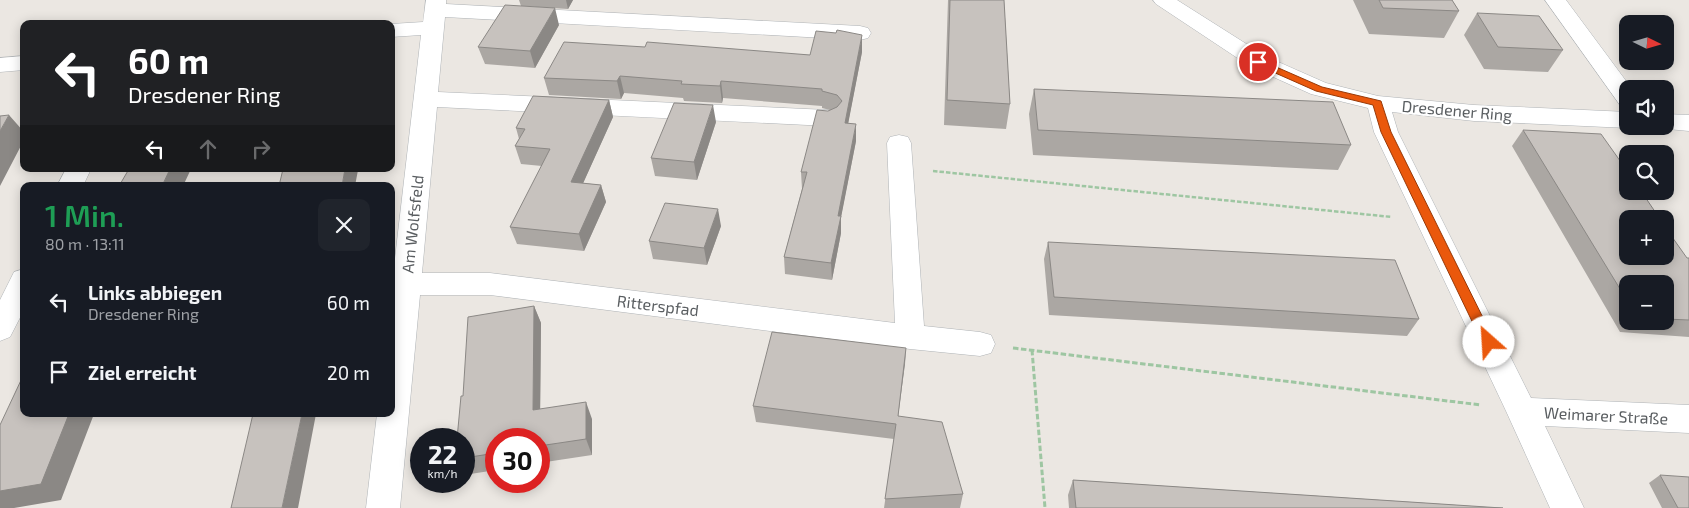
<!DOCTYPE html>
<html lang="de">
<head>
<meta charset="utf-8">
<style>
	body { margin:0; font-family:"Exo 2",sans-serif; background:#20242c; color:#f1f3f6; height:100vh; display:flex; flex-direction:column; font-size:19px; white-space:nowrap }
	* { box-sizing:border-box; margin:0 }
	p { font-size:16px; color:#9ea1a6 }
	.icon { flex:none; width:28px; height:28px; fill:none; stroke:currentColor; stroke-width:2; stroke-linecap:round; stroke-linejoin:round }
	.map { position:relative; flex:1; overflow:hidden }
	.drawer { position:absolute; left:20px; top:182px; width:375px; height:235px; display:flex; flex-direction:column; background:#171b24; border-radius:10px; box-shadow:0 2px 12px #0003 }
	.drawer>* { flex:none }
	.guide { position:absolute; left:20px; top:20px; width:375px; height:152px; border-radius:10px; box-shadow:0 2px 12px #0003; background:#202124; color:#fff; overflow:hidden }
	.needle { width:32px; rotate:95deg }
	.controls { position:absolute; left:1619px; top:15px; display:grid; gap:10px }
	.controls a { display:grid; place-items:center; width:55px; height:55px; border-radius:10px; background:#171b24; box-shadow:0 2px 12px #0003; font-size:25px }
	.speed { position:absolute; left:410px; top:428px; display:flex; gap:10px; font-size:25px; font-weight:700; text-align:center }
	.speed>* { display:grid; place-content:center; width:65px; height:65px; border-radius:50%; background:#171b24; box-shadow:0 2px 12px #0003; line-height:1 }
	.speed small { font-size:12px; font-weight:400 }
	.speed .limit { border:8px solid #d22; background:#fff; color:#111 }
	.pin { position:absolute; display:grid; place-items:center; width:42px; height:42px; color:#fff; margin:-21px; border:2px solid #fff; border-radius:50%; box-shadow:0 1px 5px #0007 }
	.me { position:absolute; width:55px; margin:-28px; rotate:334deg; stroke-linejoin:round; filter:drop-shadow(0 0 4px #0008) }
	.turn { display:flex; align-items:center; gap:18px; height:105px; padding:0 25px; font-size:22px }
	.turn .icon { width:65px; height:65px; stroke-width:2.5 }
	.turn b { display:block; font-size:35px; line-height:42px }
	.lanes { display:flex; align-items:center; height:48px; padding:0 25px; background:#0003; justify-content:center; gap:25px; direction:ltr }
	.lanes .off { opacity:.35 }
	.round { display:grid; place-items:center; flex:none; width:52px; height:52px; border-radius:10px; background:#20242c }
	.summary { display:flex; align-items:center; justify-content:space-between; height:85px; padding:0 25px }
	h1 { font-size:30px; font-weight:600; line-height:38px; color:#1e9e55 }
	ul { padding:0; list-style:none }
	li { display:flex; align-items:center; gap:15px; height:70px; padding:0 25px }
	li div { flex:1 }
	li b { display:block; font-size:19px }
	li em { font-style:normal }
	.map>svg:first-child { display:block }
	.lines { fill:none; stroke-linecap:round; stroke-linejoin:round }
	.minor-casing { stroke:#afb3b6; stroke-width:1 }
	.path-far1 { stroke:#9ec6a2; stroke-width:2.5; stroke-dasharray:4.5 2; stroke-linecap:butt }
	.path { stroke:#9ec6a2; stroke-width:3; stroke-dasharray:5.5 2.5; stroke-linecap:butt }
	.minor { fill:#fff; fill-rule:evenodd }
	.wall { fill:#aba7a3; fill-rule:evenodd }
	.shaded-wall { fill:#8b8885 }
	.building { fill:#c7c2be; stroke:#8b8885 }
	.route { fill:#ea580c; stroke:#983908 }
	.labels { text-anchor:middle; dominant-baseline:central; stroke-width:4; stroke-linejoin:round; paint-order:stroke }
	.street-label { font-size:16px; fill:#5a5e61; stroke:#fff }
</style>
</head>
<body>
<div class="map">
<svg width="1689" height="508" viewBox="0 0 1689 508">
	<rect width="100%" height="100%" fill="#ebe7e2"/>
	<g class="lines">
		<!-- minor casing -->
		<g class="minor-casing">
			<path id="minor" d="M426,0h20v4l414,22 8,2 3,5 -3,5 -8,2 -415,-23 -7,75 390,18 8,3 4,5 -4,5 -8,3 -391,-19 -15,166h68l405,50 -8,-180 3,-6 9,-2 9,2 3,6 13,183 56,6 11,3 4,9 -4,9 -11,3 -70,-7 -420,-54h-70l-20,213h-34l11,-94h14l1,-130 29,-249 -30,2v-13l32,-2z
				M1153,0h24l90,57 59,26 52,13 96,9 154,7v14h6l-6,2 -154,-7 -82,-9 6,20 133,266 158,7v28l-144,-7 39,82h-34l-44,-97 -132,-279 -6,-24 -57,-14 -60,-27 -95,-63z
				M1545,0h21l66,89h-4v18l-8,-2z
				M24,56v14l-24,2v-14z
				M1665,114l24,1v16l-32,-3 8,-2z
				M66,169h25l-8,17h-26z
				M24,269v41l-14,27 -10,4v-41l14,-28z"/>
		</g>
		<!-- path-far1 -->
		<path class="path-far1" d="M933,171l459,46"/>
		<!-- path -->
		<path class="path" d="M1013,348l468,57
			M1032,350l13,158"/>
		<!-- minor -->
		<use href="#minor" class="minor"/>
	</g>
	<!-- wall -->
	<path class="wall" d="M519,0h54l-5,9 -47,-3z
		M948,0h56l6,104 -4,25 -62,-4z
		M1353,0h99l7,11 -15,27 -75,-4z
		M1477,13l86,37 -15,22 -64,-3 -20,-34z
		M559,25l-24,43 -50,-4 -7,-17z
		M645,47l165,8 52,-3 -14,71 8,18 -15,75v17l-9,47 -47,-6 -1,-17 18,-68 -1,-17 27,-61 2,-1 -8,-2v-2l-99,-8 -1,5 -38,-2 -1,-3 -59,-5 -3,6 -72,-4 -5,-17z
		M1034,89l317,56 -13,25 -305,-15 -4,-41z
		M609,100l4,17 -30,66 18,2 5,17 -22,49 -67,-7 -7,-17 32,-61 -21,-2 -6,-18 4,-7 -3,-11z
		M716,122l-19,58 -42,-4 -4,-18z
		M1523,130l164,128h2v79l-69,-5 -108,-186zM1628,284h37v37h-37z
		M721,226l-14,39 -54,-6 -4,-18z
		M1048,242l371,77 -12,17 -358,-21 -5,-56z
		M534,306l7,17 -1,86 52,10v36l-53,8v-24h-43v31l-32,5 -1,-79z
		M906,348l-8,68 65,78 -3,14h-76l10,-69 -138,-17 -3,-16z
		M1660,475l29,33h-27l-13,-25z
		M1073,480l429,28h-433l-1,-13z"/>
	<!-- shaded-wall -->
	<path class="shaded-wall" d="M566,0h7l-5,9z
		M555,8l4,17 -24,43 -5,-17z
		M862,35v17l-17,88v-17z
		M620,76l4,17 -3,6 -4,-18z
		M721,81l2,17 -1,5 -2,-17z
		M609,100l4,17 -37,82 -5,-17z
		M713,105l3,17 -19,58 -3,-18z
		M9,115l15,17v8l-24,46v-55z
		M856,124v17l-18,92v-17z
		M170,169h21l-8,17h-21z
		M345,169h21l-8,1 -3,16h-13z
		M601,185l5,17 -22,49 -5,-17z
		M718,209l3,17 -14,39 -3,-17z
		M841,216v17l-9,47 -1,-17z
		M534,306l7,17 -1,104 -7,-17z
		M906,348l-1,16 -9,68 2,-16z
		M586,402l6,17v36l-6,-16z
		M69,414h25l-33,86 -47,8h-14v-17z
		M302,414h14l-18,94h-16z"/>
	<!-- building -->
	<path class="building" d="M950,0h54l6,104 -63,-4z
		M1379,0h73l7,11 -76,-3z
		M505,5l50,3 -25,43 -52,-4z
		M1477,13l62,3 24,34 -65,-3z
		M837,30l25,5 -17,88 11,1 -18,92h3l-10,47 -47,-6 23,-85h-6l16,-62 11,1 9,-4 5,-6 -5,-6 -15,-4v-2l-101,-8 -1,5 -39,-2 1,-3 -62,-5 -3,5 -73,-3 20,-36 81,5 2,-5 163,13 6,-24 20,2z
		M1034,89l299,13 18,43 -313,-15z
		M533,96l76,4 -38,82 30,3 -22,49 -69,-7 40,-78 -35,-3 10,-17 -9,-1z
		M674,103l39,2 -19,57 -43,-4z
		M9,115l-9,16v-15z
		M1523,130l78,4 27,38v19h13l19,28h-32v37h37v-29l22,31h2v62l-24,-1v-35h-37v18z
		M129,169h41l-8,17h-43z
		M283,169h62l-3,17h-63z
		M665,203l53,6 -14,39 -55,-7z
		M1048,242l347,18 24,59 -365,-22z
		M534,306l-1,104 53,-8v37l-47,7v-7h-43v14l-32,5v-19h-7l4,-43h2l5,-79z
		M772,332l134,16 -8,68 44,6 21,72 -78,5 11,-75 -143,-18z
		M23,376h1v38h45l-28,70 -41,7v-66z
		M253,414h49l-20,94h-51z
		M1660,475l29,2v31h-11z
		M1073,480l429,28h1h-427z"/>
	<!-- route -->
	<path class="route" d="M1258,59l64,28 59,14 10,31 104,210 -2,3h-9l-2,-3 -101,-210 -8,-27 -57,-14 -61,-27 -1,-2z"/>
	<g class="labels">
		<!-- street labels -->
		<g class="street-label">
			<text transform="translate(1457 110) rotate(5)">Dresdener Ring</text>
			<text transform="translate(412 224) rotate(-84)">Am Wolfsfeld</text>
			<text transform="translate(658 305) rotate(7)">Ritterspfad</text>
			<text transform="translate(1606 415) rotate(3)">Weimarer Straße</text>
		</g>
	</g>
</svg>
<div class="controls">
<a><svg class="needle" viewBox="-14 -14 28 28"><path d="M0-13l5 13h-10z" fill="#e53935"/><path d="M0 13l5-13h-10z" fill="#9ea1a6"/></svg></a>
<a><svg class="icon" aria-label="sound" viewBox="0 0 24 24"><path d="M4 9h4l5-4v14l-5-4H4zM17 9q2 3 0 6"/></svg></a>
<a><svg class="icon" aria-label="search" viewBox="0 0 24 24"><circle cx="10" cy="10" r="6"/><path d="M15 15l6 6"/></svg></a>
<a>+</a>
<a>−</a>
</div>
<div class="speed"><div>22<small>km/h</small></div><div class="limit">30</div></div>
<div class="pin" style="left:1258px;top:62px;background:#d93025"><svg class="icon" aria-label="arrive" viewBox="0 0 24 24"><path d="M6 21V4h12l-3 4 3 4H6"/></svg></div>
<svg class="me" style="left:1489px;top:342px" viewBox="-20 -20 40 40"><circle r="19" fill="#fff"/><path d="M0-13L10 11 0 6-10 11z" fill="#ea580c"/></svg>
<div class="guide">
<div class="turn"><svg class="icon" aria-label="left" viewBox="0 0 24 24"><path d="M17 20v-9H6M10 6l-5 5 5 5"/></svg><div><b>60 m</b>Dresdener Ring</div></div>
<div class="lanes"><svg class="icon" aria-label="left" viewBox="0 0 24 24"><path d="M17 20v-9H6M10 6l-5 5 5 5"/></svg><svg class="icon off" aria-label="ahead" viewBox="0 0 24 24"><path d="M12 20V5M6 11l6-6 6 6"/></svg><svg class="icon off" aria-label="right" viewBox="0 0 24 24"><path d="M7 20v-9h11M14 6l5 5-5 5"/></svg></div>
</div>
<section class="drawer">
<div class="summary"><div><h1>1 Min.</h1><p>80 m · 13:11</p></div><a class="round"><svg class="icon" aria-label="close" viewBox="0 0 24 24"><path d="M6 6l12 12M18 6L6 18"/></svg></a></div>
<ul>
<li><svg class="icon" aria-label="left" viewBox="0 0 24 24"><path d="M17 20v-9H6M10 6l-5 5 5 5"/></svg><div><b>Links abbiegen</b><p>Dresdener Ring</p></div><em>60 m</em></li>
<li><svg class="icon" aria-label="arrive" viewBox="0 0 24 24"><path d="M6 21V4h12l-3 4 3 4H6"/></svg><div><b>Ziel erreicht</b></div><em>20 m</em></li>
</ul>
</section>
</div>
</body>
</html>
